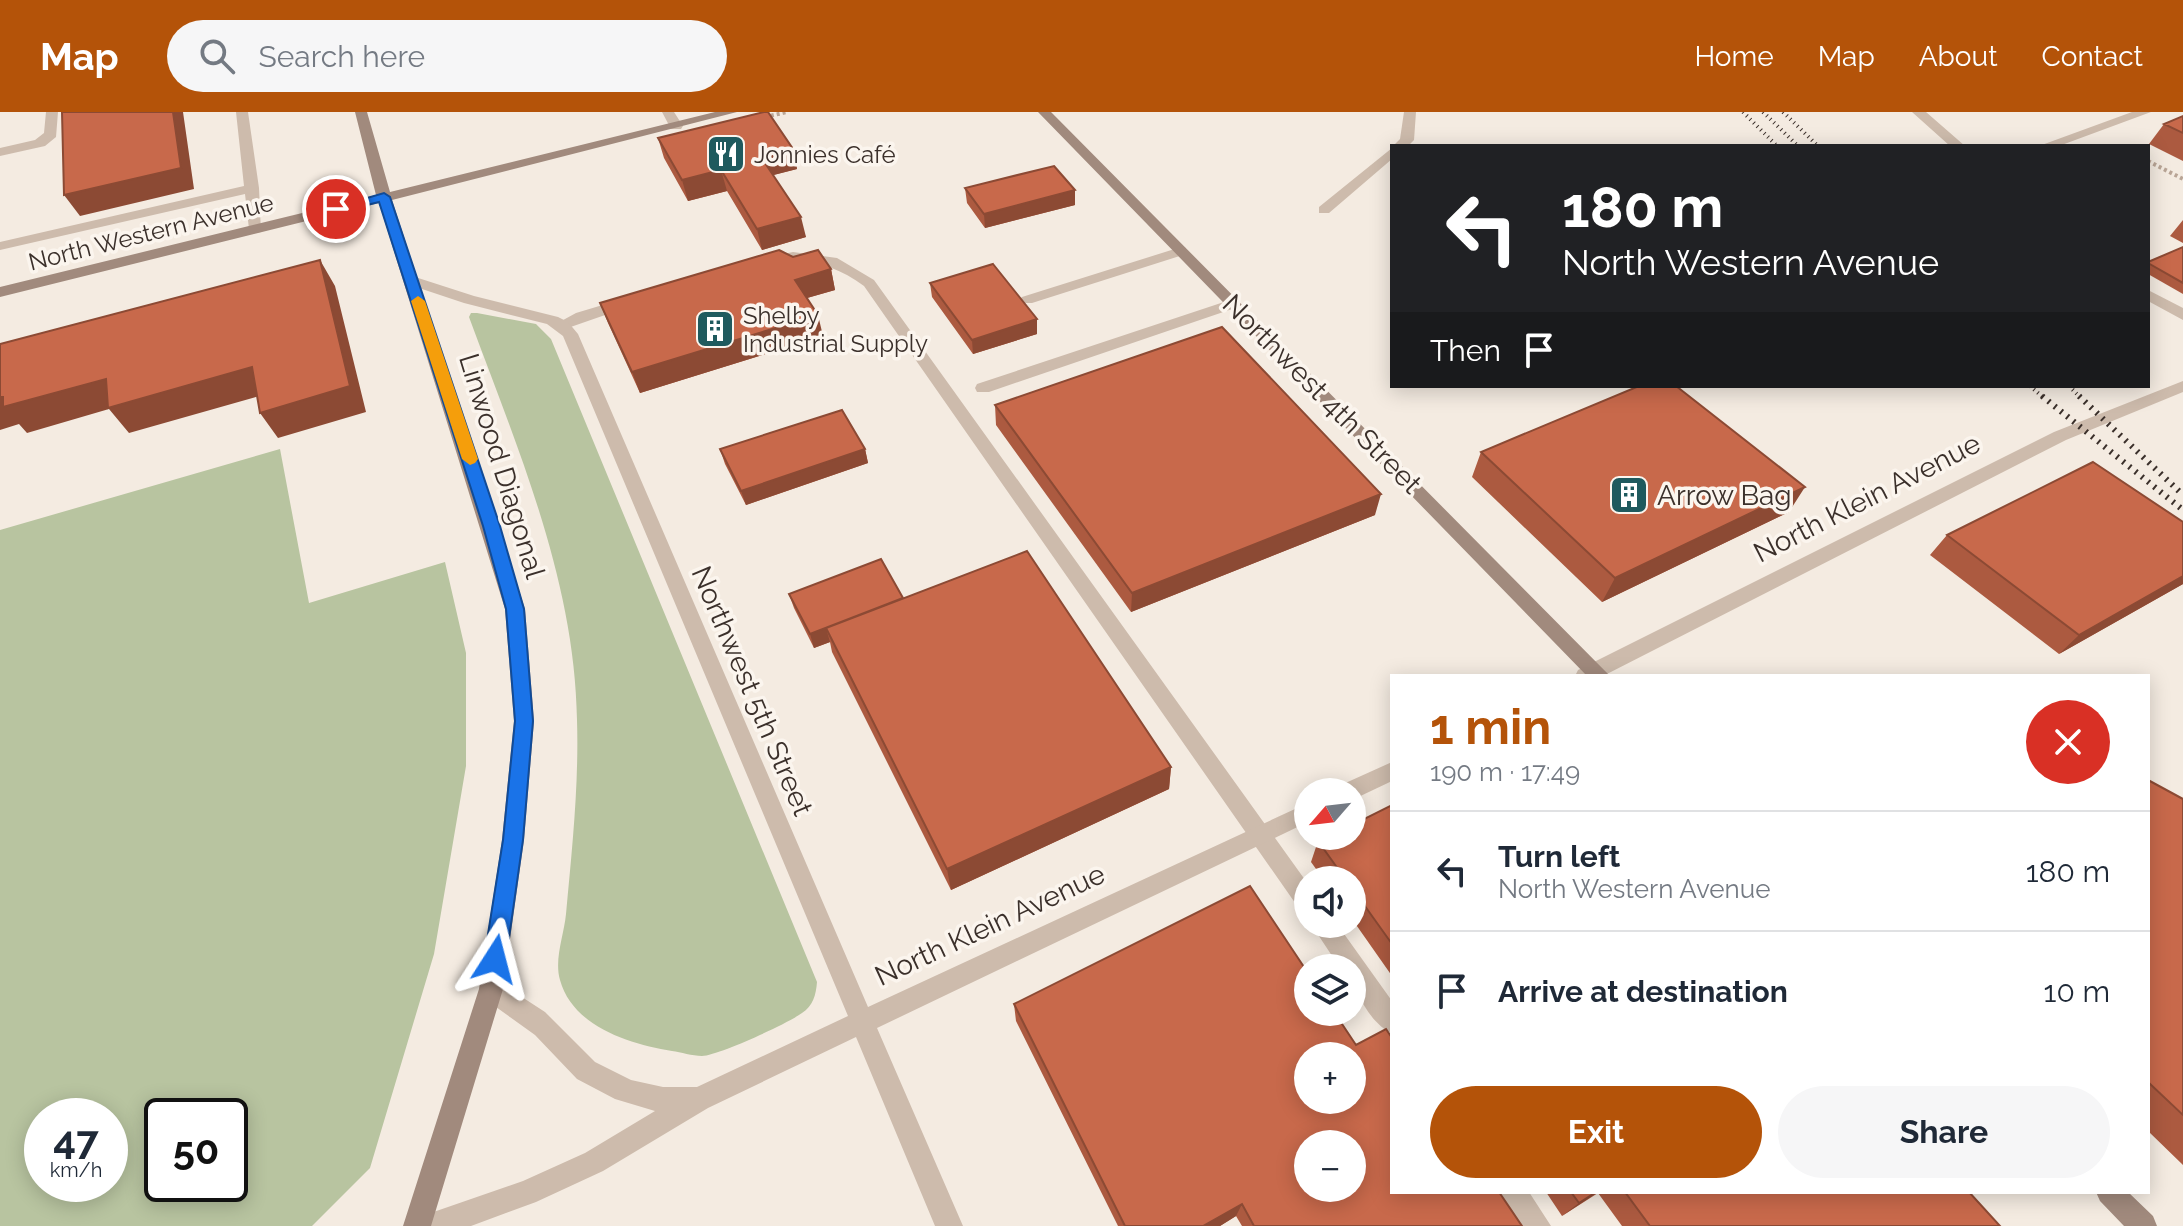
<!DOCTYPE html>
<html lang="en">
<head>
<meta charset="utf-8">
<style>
	body { margin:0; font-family:Raleway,sans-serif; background:#f6f6f7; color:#1f2937; height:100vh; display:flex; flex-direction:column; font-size:30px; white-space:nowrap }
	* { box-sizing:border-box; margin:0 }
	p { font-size:26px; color:#747a83 }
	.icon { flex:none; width:44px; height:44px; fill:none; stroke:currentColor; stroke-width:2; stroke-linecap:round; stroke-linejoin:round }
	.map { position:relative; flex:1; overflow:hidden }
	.panel { position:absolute; left:1390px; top:562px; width:760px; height:520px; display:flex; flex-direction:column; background:#fff; border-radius:0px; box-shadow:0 4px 20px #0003 }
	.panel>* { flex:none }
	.top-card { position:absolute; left:1390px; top:32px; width:760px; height:244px; border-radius:0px; box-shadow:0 4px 20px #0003; background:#202124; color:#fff; overflow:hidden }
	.needle { width:52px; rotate:242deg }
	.tools { position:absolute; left:1294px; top:666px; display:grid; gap:16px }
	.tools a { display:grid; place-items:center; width:72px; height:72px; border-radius:50%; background:#fff; box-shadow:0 4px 20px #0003; font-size:40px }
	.speed { position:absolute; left:24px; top:986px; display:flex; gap:16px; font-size:40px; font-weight:700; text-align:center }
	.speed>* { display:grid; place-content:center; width:104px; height:104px; border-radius:50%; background:#fff; box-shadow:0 4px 20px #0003; line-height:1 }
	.speed small { font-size:20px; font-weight:400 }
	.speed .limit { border:4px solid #111; border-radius:12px; background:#fff; color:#111 }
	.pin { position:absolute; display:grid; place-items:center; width:68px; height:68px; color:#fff; margin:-34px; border:4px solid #fff; border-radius:50%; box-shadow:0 2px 8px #0007 }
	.me { position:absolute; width:88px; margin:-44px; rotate:9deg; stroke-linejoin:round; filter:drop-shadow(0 0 6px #0008) }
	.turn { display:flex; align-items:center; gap:28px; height:168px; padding:0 40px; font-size:36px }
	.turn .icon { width:104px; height:104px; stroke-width:2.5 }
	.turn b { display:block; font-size:56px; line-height:68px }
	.then { display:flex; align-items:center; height:76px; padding:0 40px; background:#0003; gap:16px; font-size:30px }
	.round { display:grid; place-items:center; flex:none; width:84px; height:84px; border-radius:42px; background:#f6f6f7 }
	.head { display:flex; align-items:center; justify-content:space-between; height:136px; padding:0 40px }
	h1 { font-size:48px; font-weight:700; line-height:60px; color:#b45309 }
	.button { display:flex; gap:16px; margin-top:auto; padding:16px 40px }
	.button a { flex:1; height:92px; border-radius:48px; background:#b45309; color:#fff; font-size:32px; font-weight:700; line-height:92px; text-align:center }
	.button a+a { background:#f6f6f7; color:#1f2937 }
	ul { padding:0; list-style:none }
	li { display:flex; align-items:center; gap:24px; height:120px; padding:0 40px; border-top:2px solid #e0e1e3 }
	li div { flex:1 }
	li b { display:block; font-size:30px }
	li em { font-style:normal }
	header { display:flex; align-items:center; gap:48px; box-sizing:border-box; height:112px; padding:0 40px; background:#b45309; color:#fff }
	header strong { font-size:38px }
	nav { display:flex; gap:44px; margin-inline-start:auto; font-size:28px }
	.search { width:560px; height:72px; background:#f6f6f7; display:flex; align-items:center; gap:20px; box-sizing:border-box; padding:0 28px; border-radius:44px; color:#747a83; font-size:30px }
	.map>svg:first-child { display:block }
	.green { fill:#b8c4a0; fill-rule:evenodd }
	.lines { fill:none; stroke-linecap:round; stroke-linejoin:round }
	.path { stroke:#b9a596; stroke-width:4; stroke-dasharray:3 3; stroke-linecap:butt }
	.lane { fill:#cdbbac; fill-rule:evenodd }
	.street { fill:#cdbbac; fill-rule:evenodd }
	.secondary { fill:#a18a7d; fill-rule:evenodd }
	.rail-far1 { stroke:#3b302b; stroke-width:4; stroke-dasharray:1 4; stroke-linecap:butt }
	.rail { stroke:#3b302b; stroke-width:6; stroke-dasharray:2 6; stroke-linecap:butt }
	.wall { fill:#ac5a40 }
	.shaded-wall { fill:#8c4a34 }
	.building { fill:#c8694b; stroke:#8c4a34; stroke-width:2; fill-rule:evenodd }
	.route { fill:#1a73e8; stroke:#114b97; stroke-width:2 }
	.slow { fill:#f59e0b }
	.labels { text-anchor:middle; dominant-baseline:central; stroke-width:7; stroke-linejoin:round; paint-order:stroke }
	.far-poi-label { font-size:24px; fill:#3b302b; stroke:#fbf5ee; text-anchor:start }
	.far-street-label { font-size:24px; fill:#3b302b; stroke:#fbf5ee }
	.street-label { font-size:28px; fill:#3b302b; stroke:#fbf5ee }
	.poi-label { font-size:28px; fill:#3b302b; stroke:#fbf5ee; text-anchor:start }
</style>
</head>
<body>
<header>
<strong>Map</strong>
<div class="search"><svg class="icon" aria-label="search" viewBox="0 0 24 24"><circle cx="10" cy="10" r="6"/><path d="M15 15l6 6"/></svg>Search here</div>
<nav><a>Home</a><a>Map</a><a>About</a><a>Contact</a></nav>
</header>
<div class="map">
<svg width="2183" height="1114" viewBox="0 0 2183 1114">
	<rect width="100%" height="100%" fill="#f4ebe1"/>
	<!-- green -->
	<path class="green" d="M477,201l59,11 15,15 266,643c-1,13 -4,24 -15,31 -15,11 -83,42 -100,43 -10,0 -21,-4 -30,-5 -42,-7 -99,-24 -112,-71 -6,-21 4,-45 6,-66 6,-65 13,-129 11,-194 -2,-140 -60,-273 -108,-403l2,-4z
		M280,337l29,154 136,-41 21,91v113l-32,188 -64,214 -58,58h-312v-696zM42,1004h68v68h-68zM162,1004h68v68h-68z"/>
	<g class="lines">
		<!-- path -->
		<path class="path" d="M765,5l22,-5
			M2148,49l35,18"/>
		<!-- lane -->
		<path class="lane" d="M46,0h12l-2,25 -11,9 -45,10v-8l35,-8 9,-7z
			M236,0h12l11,76 2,44 -5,1 -7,-4 -4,-35 -245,56v-8l244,-56z
			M662,0h12l9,14 -2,3h-10z
			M1404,0h12l-2,28 -6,6h-15l7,-7z
			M1912,0h14l39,34h-15z
			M2132,0h19l-92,34h-20z
			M1392,36v11l-63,54h-10v-6z
			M1181,135l5,1v6l-154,49h-10l-3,-3 3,-3z
			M793,140l44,6 37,22 434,604v30l-8,-4 -436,-624c-32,-24 -61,-28 -100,-20l-7,-4 2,-3z
			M2148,178l35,18v12l-35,-19z
			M626,186l5,2v6l-69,24 -8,-5 22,-12z
			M1233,187l5,2v6l-249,85h-12l-2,-4 2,-4z
			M1311,812h26l55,77v32c-21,-8 -40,-44 -40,-65h-12z
			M1500,1080h29l22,34h-30z"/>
		<!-- street -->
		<path class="street" d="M412,164l62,20 84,21 10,5 10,12 290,673 440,-204v19l-431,206 86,198h-28l-79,-189 -148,71 -105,63 -67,31 -65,24h-53l4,-10 101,-35 62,-28 70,-42 -40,-12 -38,-20 -42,-44 -53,-38 -3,-8 3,-8 9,-4 54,35 50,50 36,18 32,7h34l151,-71 -285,-680 -16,-12 -83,-21 -57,-19 -3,-3z
			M2183,269v11l-117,48 -463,236h-28l3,-6 476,-238z
			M1392,650v19l-40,19v-8h-14l3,-7z"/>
		<!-- secondary -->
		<path class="secondary" d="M355,0h12l23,80 325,-80h22l-345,88 133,409 9,112 -10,119 -21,149 -72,237h-28l76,-237 23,-149 12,-119 -9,-112 -126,-406 -379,94v-10l376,-92z
			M1038,0h13l559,564h-23z
			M2096,1080h32l25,24 4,10h-33l-24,-25z"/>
		<!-- rail-far1 -->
		<path class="rail-far1" d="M1743,0l34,34
			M1763,0l35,34
			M1783,0l35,34
			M2030,274l14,12
			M2069,274l12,12"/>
		<!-- rail -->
		<path class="rail" d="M2042,284l141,114
			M2079,284l104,99"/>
	</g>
	<!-- wall -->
	<path class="wall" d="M2183,4v45l-34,-17 15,-20z
		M658,26l135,11 4,20 -24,6 33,62 -44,13 -35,-59 -39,10 -24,-43z
		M965,76l110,2v15l-90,23 -18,-25z
		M2183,108v23l-13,-7z
		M2183,135v47l-35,-20v-12z
		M793,145l38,12 4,21 -28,8 16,38 -183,57 -32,-70 -8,-20z
		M930,171l107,36v15l-64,20 -41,-57z
		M995,293l380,110 -244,97 -135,-187z
		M720,337h145l3,14 -122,42 -21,-41z
		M1481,340l308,60 -187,90 -130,-125z
		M2183,410v62l-124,70 -129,-99 17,-20z
		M789,482l114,4 268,169 -2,22 -218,101 -119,-238 -2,-10 -16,6 -20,-40z
		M2148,668l35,19v366l-35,-34z
		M1392,693v171l-40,-57v-39h-28l-13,-18 7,-21z
		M1014,892l342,41 166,181h-280l-6,-10 -16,10h-102l-102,-205z
		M1546,1080h423l31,34h-378l-24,-33 -36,23z"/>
	<!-- shaded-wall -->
	<path class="shaded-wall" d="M173,0h10l11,77 -114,27 -16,-21z
		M793,37l4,20 -31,8 -5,-20z
		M721,58l6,21 -39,10 -6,-21z
		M1075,78v15l-90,23 -1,-14z
		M801,105l5,20 -44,13 -5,-21z
		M320,148l15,26 31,126 -88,26 -18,-25z
		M831,157l4,21 -35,10 -5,-20z
		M818,203l5,21 -183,57 -8,-21z
		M1037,207v15l-64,20 -1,-14z
		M252,255l18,26 -141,40 -20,-24 -82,24 -8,-9 -19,6v-33l106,-18z
		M865,337l3,14 -122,42 -5,-14z
		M1805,375l-16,25 -187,90 13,-24z
		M1381,382l-6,21 -244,97 1,-19z
		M2183,464v8l-124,70 20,-19z
		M826,516l4,14 -16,6 -4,-14z
		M1171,655l-2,22 -218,101 -4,-21z
		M1596,1080h2l-36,24 17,-13z
		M1242,1092l-6,12 -16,10h-17z"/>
	<!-- building -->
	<path class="building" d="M62,0h111l8,56 -117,27z
		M764,0h4l25,37 -32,8 40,60 -44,12 -36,-59 -39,10 -24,-42z
		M2183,4v17l-19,-9z
		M1054,54l21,24 -91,24 -19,-26z
		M2183,135v36l-35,-20v-1z
		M779,138l14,7 25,-7 13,19 -36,11 23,35 -186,57 -32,-69z
		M320,148l30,126 -90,27 -8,-46 -144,41 -2,-29 -103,28v-10h-3v-53z
		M993,152l44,55 -65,21 -42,-57z
		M1222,215l159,167 -249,99 -137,-188z
		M1639,274h37l129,101 -190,91 -134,-126z
		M842,298l23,39 -124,42 -21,-42z
		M2093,350l90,60v54l-104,59 -132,-100z
		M1027,439l144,216 -224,102 -121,-241z
		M881,447l22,39 -93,36 -21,-40z
		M2148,668l35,19v316l-35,-33z
		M1392,693v139l-40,-56v-8h-6l-28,-39 11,-5h23v-11z
		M1250,774l58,87v39h26l22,33 30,-16 6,9v154h107l23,34h-268l-12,-22 -39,22h-78l-111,-222zM1308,944h44v44h-44zM1308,1032h44v44h-44z
		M1571,1080h25l-17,11z
		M1625,1080h344l31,34h-350z"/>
	<!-- route -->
	<path class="route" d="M384,81l6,4 110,329 24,83 9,112 -10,119 -17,119 -3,7 -8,3 -8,-3 -3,-7 19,-119 12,-119 -9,-112 -23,-83 -104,-324 -43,11 -7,-4z"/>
	<!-- slow -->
	<path class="slow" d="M418,184l7,5 53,158 -3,4 -5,2 -8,-6 -51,-158z"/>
	<!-- icons -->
	<defs>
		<g id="restaurant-square" transform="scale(2)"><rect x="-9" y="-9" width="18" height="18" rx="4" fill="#1f5a5e" stroke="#fbf5ee"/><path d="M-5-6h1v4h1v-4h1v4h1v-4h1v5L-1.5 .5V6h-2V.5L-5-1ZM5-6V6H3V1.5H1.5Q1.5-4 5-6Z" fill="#fff"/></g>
		<g id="building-square" transform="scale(2)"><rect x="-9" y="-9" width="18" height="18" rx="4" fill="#1f5a5e" stroke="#fbf5ee"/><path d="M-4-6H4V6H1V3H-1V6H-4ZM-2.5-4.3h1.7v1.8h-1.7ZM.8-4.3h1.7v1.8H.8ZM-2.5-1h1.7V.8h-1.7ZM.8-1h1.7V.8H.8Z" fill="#fff"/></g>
	</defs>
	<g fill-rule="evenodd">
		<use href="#restaurant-square" x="726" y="42"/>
		<use href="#building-square" x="715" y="217"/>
		<use href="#building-square" x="1629" y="383"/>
	</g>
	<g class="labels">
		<!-- far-poi labels -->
		<g class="far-poi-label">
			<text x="754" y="42">Jonnies Café</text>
			<text x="743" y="203">Shelby<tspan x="743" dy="28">Industrial Supply</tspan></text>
		</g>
		<!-- far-street labels -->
		<g class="far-street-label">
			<text transform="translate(151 120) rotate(-14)">North Western Avenue</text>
		</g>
		<!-- street labels -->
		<g class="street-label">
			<text transform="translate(1322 282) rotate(45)">Northwest 4th Street</text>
			<text transform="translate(502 354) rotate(73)">Linwood Diagonal</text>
			<text transform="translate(1867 386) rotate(-27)">North Klein Avenue</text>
			<text transform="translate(752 579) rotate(67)">Northwest 5th Street</text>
			<text transform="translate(990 813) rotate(-25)">North Klein Avenue</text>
		</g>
		<!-- poi labels -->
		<g class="poi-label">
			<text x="1657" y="383">Arrow Bag</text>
		</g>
	</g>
</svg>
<div class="tools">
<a><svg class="needle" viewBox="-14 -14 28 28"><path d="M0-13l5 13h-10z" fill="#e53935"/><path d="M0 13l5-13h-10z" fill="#747a83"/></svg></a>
<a><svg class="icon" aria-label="sound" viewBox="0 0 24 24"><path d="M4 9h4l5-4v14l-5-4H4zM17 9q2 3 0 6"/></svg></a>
<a><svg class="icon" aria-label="layers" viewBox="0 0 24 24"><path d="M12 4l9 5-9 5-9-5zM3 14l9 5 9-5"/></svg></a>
<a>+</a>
<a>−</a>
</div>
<div class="speed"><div>47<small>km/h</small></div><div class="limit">50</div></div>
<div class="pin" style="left:336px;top:97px;background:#d93025"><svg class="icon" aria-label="arrive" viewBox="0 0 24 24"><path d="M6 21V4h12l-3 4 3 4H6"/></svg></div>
<svg class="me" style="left:495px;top:847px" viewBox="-20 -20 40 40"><path d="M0-17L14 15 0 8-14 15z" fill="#1a73e8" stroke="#fff" stroke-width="4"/></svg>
<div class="top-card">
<div class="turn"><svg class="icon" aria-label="left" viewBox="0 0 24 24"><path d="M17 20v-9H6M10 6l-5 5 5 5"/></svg><div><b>180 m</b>North Western Avenue</div></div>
<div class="then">Then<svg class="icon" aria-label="arrive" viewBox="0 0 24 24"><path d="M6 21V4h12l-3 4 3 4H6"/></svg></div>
</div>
<section class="panel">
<div class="head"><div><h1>1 min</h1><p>190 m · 17:49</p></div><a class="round" style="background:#d93025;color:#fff"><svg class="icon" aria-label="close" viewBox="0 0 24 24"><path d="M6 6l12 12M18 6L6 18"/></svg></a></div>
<ul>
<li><svg class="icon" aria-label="left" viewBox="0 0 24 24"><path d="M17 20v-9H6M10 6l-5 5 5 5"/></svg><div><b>Turn left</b><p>North Western Avenue</p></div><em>180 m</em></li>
<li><svg class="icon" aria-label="arrive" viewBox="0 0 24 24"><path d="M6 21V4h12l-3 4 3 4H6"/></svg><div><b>Arrive at destination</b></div><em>10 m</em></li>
</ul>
<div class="button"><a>Exit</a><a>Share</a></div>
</section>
</div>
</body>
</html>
